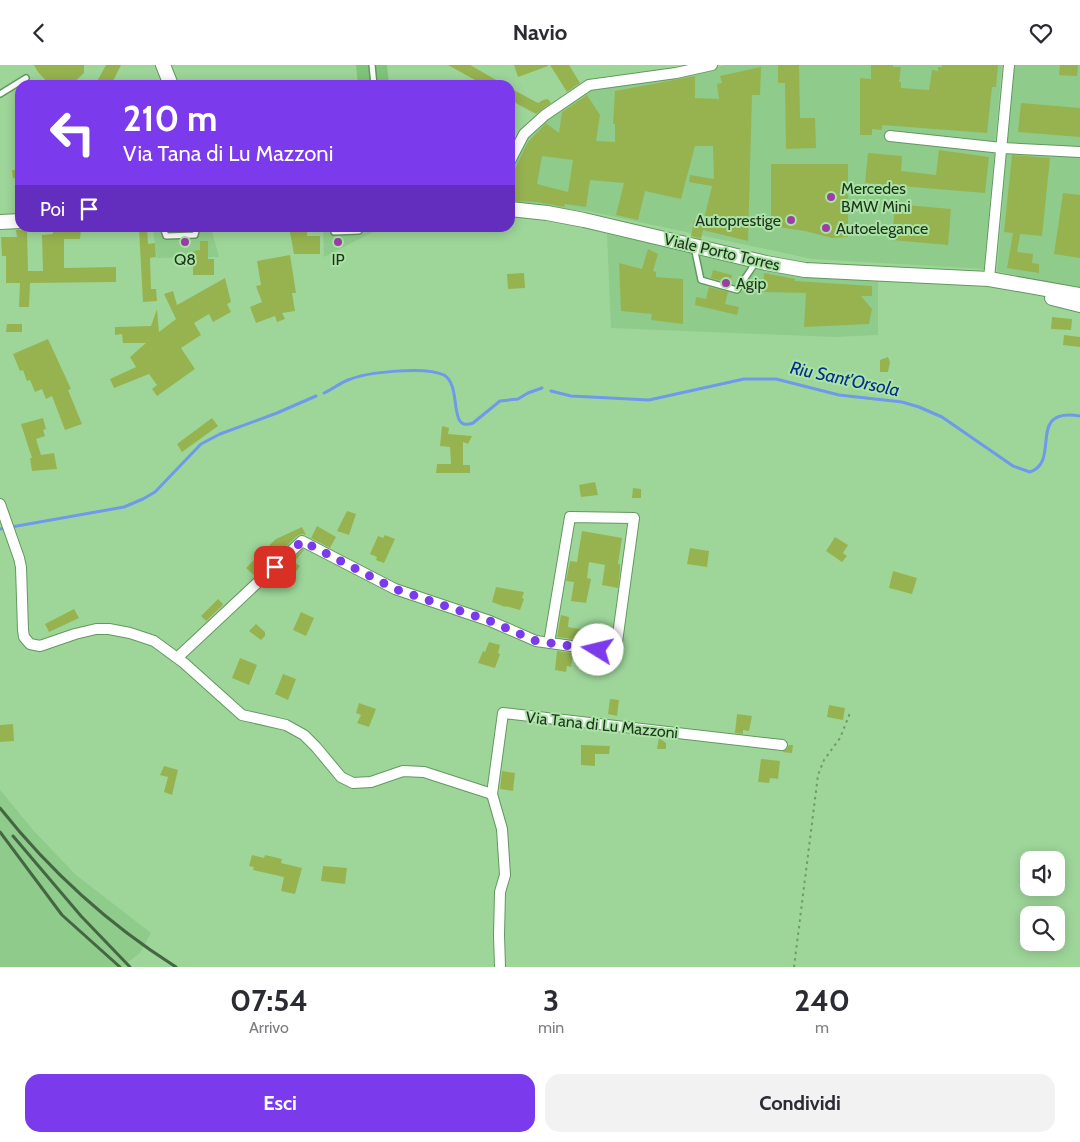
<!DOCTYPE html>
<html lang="it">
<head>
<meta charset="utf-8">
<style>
	body { margin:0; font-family:Cabin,sans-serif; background:#f2f2f3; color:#2b2b33; height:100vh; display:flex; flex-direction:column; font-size:19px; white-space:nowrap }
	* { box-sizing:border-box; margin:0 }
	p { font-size:16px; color:#7c7c81 }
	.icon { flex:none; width:28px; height:28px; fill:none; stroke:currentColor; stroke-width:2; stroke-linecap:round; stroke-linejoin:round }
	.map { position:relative; height:902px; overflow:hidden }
	.drawer { display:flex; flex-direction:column; background:#fff; flex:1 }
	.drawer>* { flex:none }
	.guide { position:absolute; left:15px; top:15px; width:500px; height:152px; border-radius:15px; box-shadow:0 2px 12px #0003; background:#7c3aed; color:#fff; overflow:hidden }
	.tools { position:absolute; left:1020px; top:786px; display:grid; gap:10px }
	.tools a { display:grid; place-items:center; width:45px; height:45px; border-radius:10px; background:#fff; box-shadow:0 2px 12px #0003; font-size:25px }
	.pin { position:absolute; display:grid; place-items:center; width:42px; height:42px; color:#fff; margin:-21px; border-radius:10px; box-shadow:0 2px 8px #0006 }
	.me { position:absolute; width:55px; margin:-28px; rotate:279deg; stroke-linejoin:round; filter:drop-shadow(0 0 4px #0008) }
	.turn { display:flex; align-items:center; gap:18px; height:105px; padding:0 25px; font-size:22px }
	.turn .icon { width:65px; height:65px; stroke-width:2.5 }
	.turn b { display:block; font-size:35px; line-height:42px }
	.then { display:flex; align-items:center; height:48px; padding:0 25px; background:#0003; gap:10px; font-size:19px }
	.eta { display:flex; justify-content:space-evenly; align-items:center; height:85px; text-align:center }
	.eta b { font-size:30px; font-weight:700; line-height:35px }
	.cta { display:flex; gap:10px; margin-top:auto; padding:10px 25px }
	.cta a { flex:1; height:58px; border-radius:15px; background:#7c3aed; color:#fff; font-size:20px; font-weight:700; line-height:58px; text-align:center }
	.cta a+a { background:#f2f2f3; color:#2b2b33 }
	header { display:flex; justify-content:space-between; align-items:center; height:65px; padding:0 25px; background:#fff; font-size:22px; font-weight:700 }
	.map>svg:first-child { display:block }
	.built { fill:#8fcb8b }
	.green { fill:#7fc57a }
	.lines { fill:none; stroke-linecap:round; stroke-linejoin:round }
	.stream { stroke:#6f99eb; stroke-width:3 }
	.building { fill:#97b350; fill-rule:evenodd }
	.lane-casing { stroke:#62985f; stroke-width:8 }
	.street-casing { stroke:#62985f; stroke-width:12 }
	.secondary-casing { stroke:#62985f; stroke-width:16 }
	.path { stroke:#6f9a6b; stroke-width:2; stroke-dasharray:2.5 4; stroke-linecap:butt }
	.lane { stroke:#fff; stroke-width:5 }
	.street { stroke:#fff; stroke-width:10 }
	.secondary { stroke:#fff; stroke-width:14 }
	.rail { stroke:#456643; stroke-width:3 }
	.route { stroke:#7c3aed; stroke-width:9; stroke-dasharray:0 16.2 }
	.poi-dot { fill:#9b3ea7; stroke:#abe3a6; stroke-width:2 }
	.labels { text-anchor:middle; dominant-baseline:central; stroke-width:4; stroke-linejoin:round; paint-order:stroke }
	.poi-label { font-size:16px; fill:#1d331b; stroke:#abe3a6; text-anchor:start }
	.street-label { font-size:16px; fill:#1d331b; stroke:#abe3a6 }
	.water-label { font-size:18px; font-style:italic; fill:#052e8b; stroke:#abe3a6 }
</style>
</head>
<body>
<header><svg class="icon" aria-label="back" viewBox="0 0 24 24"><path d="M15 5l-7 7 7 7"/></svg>Navio<svg class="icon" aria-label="heart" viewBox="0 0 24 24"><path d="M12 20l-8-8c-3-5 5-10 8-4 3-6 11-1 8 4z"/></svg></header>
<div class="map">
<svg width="1080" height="902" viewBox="0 0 1080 902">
	<rect width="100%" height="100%" fill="#9ed69a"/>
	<!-- built -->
	<path class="built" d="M725,0h277l-18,204 -172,-10 -224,-48 -78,-6 1,-38 17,-31 47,-37 13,-8 89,-14z
		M1014,0h66v224l-83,-18z
		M323,162l58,1 -57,29z
		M153,163h58l8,29 -62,1z
		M607,169l138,30 133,16v55l-44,2 -223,-9z
		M0,725l34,41 42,44 75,58 -11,20 -18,14h-122z"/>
	<!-- green -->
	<path class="green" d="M356,0h31l2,20h-31z"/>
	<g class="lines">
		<!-- stream -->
		<path class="stream" d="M551,326l20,5 78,4 95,-21h32l63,16 63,7 17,5 23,10 71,49 17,6c32,-11 -5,-65 50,-56
			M324,328c9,-4 16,-10 24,-13 19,-8 77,-14 96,-5 19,11 3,58 29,48l27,-22 18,-2 10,-6 14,-5
			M0,464l124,-22 19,-8 12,-7 46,-48 19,-10 57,-21 39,-17"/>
	</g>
	<!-- building -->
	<path class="building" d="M34,0h50v8l-13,12h-21l-12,-13z
		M106,0h15l-10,20h-16z
		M448,0h22l35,20h-21z
		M514,0h34v1l-30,11z
		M550,0h19l11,18 -13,9z
		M778,0h21l1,53h15l1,30 -30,1 -1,-66h-7z
		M871,0h22v2h8l-2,15h2v6l28,2 3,-20 6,1v-4h4v-2h56l-2,22h-4l-5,46 -105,-8v5l-10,-1v6h-12v-57l11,1z
		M1060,0h18l-1,11 -18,-1z
		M761,2l-1,28h-8l-4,146 -45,-11 -2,9 -10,-3 3,-16 9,3 9,-37 -23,-4 1,-7 24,4 -1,-33h-18l-14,53 -36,-8 -7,29 -22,-5 8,-32 -34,-3 -4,27 -21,-3 -1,3 -27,-5 -23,-1 -1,-28 15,-31 18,-19 13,10 3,-21 25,-17 13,20 -4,26 19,1v-18h-2l2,-33 80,-15v22l24,1 -2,-15 5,-1 -2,-7zM542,91l31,4 -5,32 -31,-8z
		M510,23l28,15 5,-3 5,-1 3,4 -15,11 -26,-14z
		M1021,38l59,5v29l-62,-5z
		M939,85l50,7 -4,36 -120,-10 3,-30 34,3 -1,15 35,4z
		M1012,90l38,3 -8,78 -22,-2 -3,18 16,2 -1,9 7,1v9l-32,-5 6,-35 -9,-1z
		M771,99h77v73l-16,1 -27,-7 -34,-5z
		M12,105h8v8h-7z
		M1063,128l17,2v63l-26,-4z
		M895,139l56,5 -3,36 -56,-5z
		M289,162h18v9h13v18h-26z
		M139,163h8l1,16 7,-1 1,14 -6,1 1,31h5l1,12 -14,1z
		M81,164l-1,10h-16v29l52,-1v15l-86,1 -1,24h-10l1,-24h-14v-27h-4l-1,-19h16l-1,-7h11l1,41h15l-1,-36 11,-1v-4z
		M200,176h8v18h6v16h-21v-24l7,-1z
		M648,184l10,5 -5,17 3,1v5l27,2v45l-32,-4 1,-6 -31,-3 -2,-48 23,6z
		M290,190l6,38h-4l3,18 -13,2 3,6 -8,3 -2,-6 -19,7 -6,-16 12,-5 -6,-16 5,-1 -4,-24z
		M713,205l19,5 -2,8 -19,-5z
		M524,208l1,15 -17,1 -1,-15z
		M764,208l31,6v2l77,5v10h-11l11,13 -3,15 -65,3 2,-34 -42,-1v-2h-1z
		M225,213l6,24 -4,2 4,8 -18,10 -4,-8 -15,9 7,12 -20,13 14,21 -38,27 -5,-7 5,-4 -8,-11 -35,14 -4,-9 26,-12 -6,-10 16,-14h-23l-1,-9 -7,1v-8l36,-1 6,-17 2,23 17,-13 -12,-25 9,-3 4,14z
		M709,222l19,5 -3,12 14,3 -2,8 -42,-10 1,-8 10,2z
		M1052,252l20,2 -1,11 -20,-1z
		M7,259h15v8h-16z
		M1064,270l16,2v10l-17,-2z
		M48,274l23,50 -3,1 14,34 -17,6 -13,-34 -6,3 -4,-10 -7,3 -5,-12 -3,1 -4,-11 -3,1 -7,-17z
		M888,292l2,5 -2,10h-8v-12z
		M43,353l3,11 -3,1 2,6 -9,3 5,16 13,-2 3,16 -25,2 -2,-13h2l-11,-34z
		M212,353l6,8 -36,26 -5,-8z
		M442,361l7,2 -1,6 24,2 -4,8 -5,-2v23h7v8h-34l1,-9h14l-1,-17 -10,-1z
		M595,417l3,13 -17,2 -2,-12z
		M633,423l8,1v9h-9z
		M347,446l9,3 -7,21 -12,-4z
		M317,461l19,11 -6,11 -19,-10z
		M302,462l4,8 -4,-1 -5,2 -42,40 -9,-8 30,-29z
		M582,466l40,7 -4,26h2v6l-2,18 -16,-3 3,-20 -16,-3 -2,16 4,1 -5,24 -15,-2 3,-19 -8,-1 4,-20 7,1z
		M385,470l10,4 -11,24 -8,-3 1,-3 -7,-3 8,-18 5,2z
		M835,472l13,8 -5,8 4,3 -5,6 -16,-11z
		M690,483l19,3 -2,16 -20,-3z
		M303,484l1,1 -10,12 6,4 -8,11 -13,-5z
		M893,506l24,7 -5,16 -23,-6z
		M496,522l28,5 -2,6 2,1 -4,11 -15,-4v1l-13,-5z
		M218,534l5,5 -1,2 -16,15 -5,-5z
		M74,544l5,9 -30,14 -4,-8z
		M301,547l13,6 -8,18 -13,-6z
		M561,550l8,2 -1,10 43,8 -2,9 -52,-7z
		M256,559l9,8v4l-4,4 -12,-9z
		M489,577l11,3 -2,8 2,1 -5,14 -17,-5 5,-12 2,1z
		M557,586l16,2 -2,14 -4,-1 -1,6 -11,-2z
		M240,593l17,7 -8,20 -17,-7z
		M283,609l13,5 -8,21 -13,-6z
		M610,634l9,1 -2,16 -9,-2z
		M359,638l17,6 -7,18 -12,-4 4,-8 -5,-2z
		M829,640l16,3 -2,12 -16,-3z
		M737,649l15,2 -3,15 -6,-1v4l-8,-1z
		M13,659l1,17 -14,1v-17z
		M659,673l7,5v6h-9z
		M581,680l29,1 -1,8h-14v12l-14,-1z
		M789,680h4l-1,8 -10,-1 5,-3z
		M761,694l19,2 -2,18 -8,-1 -1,5 -11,-1z
		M164,701l14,4 -6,25 -8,-3 4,-15 -8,-2z
		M502,706l13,2 -2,18 -13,-2z
		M252,790l12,3 1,-3 17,4 -1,4 21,5 -7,26 -14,-3 3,-14 -31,-7 1,-3 -5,-1z
		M323,801l24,2 -2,16 -24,-3z"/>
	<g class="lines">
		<!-- lane casing -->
		<g class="lane-casing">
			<path id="lane" d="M372,0l2,20
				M0,29l26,-16
				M163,162l3,9 29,-1 2,-8
				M333,162l1,5 25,-1 2,-4
				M694,182l7,33 36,10 19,-28"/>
		</g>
		<!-- street casing -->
		<g class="street-casing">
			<path id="street" d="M890,71l112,12 78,4
				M510,96l14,-27 21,-19 44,-30 87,-12 36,-8
				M989,214l20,-214
				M0,439l19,54 2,9 2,63 1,7 6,7 10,2 35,-12 21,-5h13l21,4 24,8 30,22 58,52 44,10 18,10 12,12 25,30 12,6 18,-1 32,-11 21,1 68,22 11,-81 279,32
				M177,593l125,-117 93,48 95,32 46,20 78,11 3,-10 17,-124 -64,-1 -21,126
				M492,729l10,35 3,46 -5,17 -1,43 1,32"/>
		</g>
		<!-- secondary casing -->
		<g class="secondary-casing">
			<path id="secondary" d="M163,0l8,20
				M510,144l37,4 37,7 182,43 39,7 184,9 91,16
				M0,157l20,-1
				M1052,233l28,7"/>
		</g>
		<!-- path -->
		<path class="path" d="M794,902l24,-192 6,-15 16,-22 10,-25"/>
		<!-- lane -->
		<use href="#lane" class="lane"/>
		<!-- street -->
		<use href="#street" class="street"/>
		<!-- secondary -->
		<use href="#secondary" class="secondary"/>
		<!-- rail -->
		<path class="rail" d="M0,743c50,63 108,116 176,159
			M0,767l62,83 58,52
			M13,771l68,80 49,51"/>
	</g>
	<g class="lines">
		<!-- route -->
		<path class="route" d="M275,502l27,-26 93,48 95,32 46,20 62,9"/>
	</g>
	<!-- markers -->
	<g class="poi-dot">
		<circle cx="831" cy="132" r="5"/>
		<circle cx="791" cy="155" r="5"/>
		<circle cx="826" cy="163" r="5"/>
		<circle cx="185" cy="177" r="5"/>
		<circle cx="338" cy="177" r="5"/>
		<circle cx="726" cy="218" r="5"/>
	</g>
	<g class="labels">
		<!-- poi labels -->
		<g class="poi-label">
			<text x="841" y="123">Mercedes<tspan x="841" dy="18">BMW Mini</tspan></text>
			<text x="781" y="155" text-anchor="end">Autoprestige</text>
			<text x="836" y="163">Autoelegance</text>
			<text x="185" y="194" text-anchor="middle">Q8</text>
			<text x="338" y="194" text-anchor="middle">IP</text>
			<text x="736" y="218">Agip</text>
		</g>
		<!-- street labels -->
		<g class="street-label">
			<text transform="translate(722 187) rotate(13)">Viale Porto Torres</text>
			<text transform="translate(602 660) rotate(6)">Via Tana di Lu Mazzoni</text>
		</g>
		<!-- water labels -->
		<g class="water-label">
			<text transform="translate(845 314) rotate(12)">Riu Sant'Orsola</text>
		</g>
	</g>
</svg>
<div class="tools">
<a><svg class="icon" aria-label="sound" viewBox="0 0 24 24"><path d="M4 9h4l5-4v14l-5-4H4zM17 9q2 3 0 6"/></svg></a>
<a><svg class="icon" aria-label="search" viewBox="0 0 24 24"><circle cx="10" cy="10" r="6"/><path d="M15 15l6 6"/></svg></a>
</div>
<div class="pin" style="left:275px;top:502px;background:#d93025"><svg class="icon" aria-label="arrive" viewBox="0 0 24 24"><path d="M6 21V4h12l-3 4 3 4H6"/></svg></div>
<svg class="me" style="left:598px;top:585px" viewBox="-20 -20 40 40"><circle r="19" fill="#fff"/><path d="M0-13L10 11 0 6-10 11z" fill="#7c3aed"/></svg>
<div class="guide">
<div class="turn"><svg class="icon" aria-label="left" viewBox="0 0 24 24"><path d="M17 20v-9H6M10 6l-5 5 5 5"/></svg><div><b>210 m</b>Via Tana di Lu Mazzoni</div></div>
<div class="then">Poi<svg class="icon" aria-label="arrive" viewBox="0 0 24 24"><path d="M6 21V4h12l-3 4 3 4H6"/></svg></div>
</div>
</div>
<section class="drawer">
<div class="eta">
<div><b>07:54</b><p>Arrivo</p></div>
<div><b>3</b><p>min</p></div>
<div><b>240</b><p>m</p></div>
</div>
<div class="cta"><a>Esci</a><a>Condividi</a></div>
</section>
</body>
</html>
